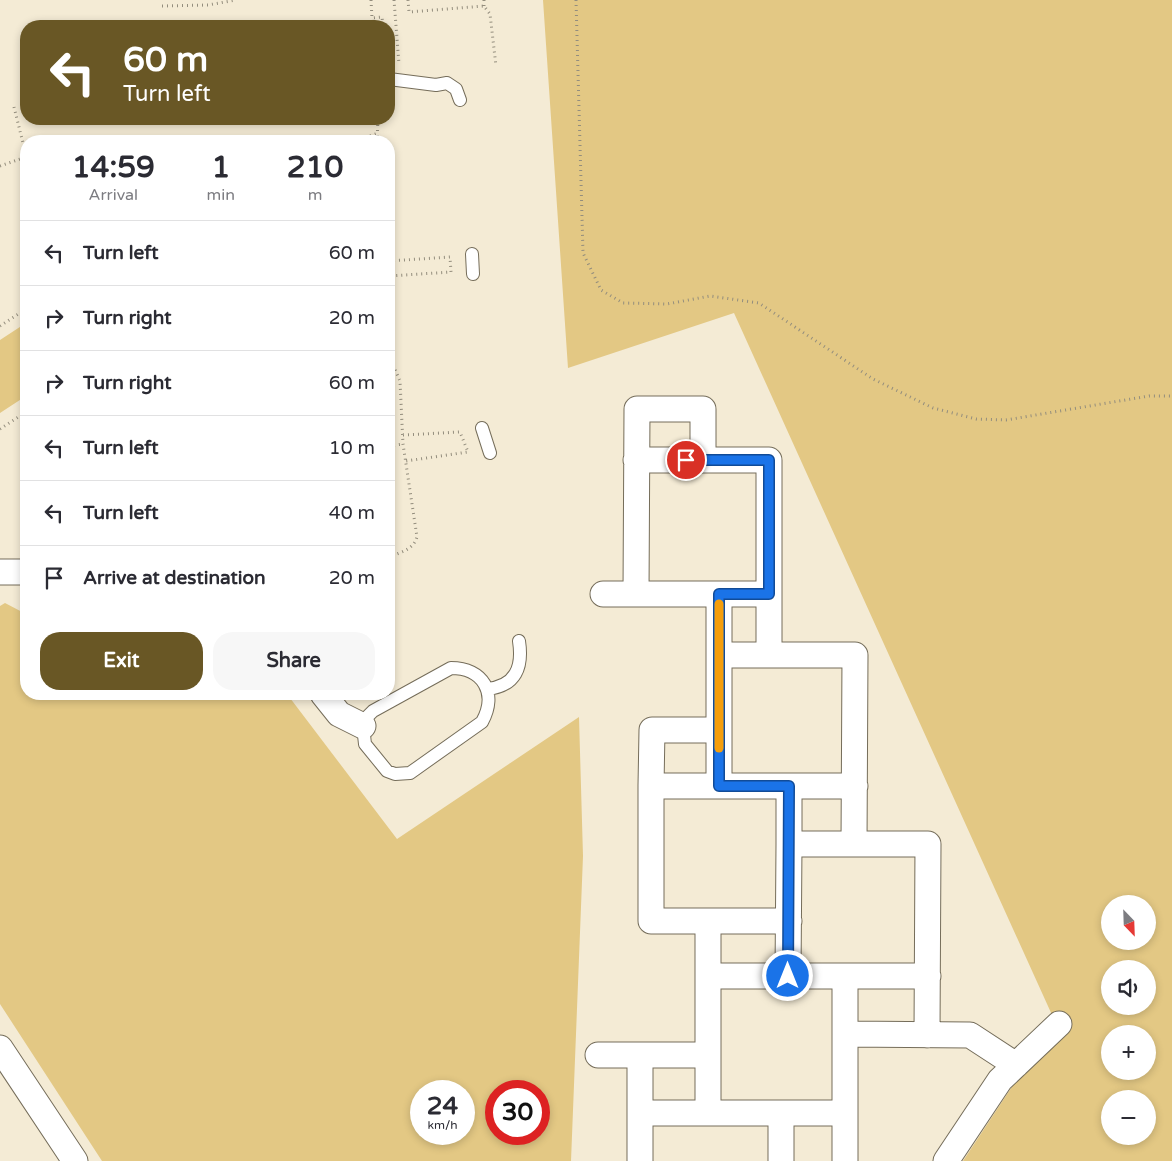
<!DOCTYPE html>
<html lang="en">
<head>
<meta charset="utf-8">
<style>
	body { margin:0; font-family:"Varela Round",sans-serif; background:#f7f7f7; color:#2b2b33; height:100vh; display:flex; flex-direction:column; font-size:19px; white-space:nowrap }
	* { box-sizing:border-box; margin:0 }
	p { font-size:16px; color:#7c7c81 }
	.icon { flex:none; width:28px; height:28px; fill:none; stroke:currentColor; stroke-width:2; stroke-linecap:round; stroke-linejoin:round }
	.map { position:relative; flex:1; overflow:hidden }
	.panel { position:absolute; left:20px; top:135px; width:375px; height:565px; display:flex; flex-direction:column; background:#fff; border-radius:20px; box-shadow:0 2px 8px #0003 }
	.panel>* { flex:none }
	.guide { position:absolute; left:20px; top:20px; width:375px; height:105px; border-radius:20px; box-shadow:0 2px 8px #0003; background:#695725; color:#fff; overflow:hidden }
	.needle { width:32px; rotate:157deg }
	.controls { position:absolute; left:1101px; top:895px; display:grid; gap:10px }
	.controls a { display:grid; place-items:center; width:55px; height:55px; border-radius:50%; background:#fff; box-shadow:0 2px 8px #0003; font-size:25px }
	.speed { position:absolute; left:410px; top:1080px; display:flex; gap:10px; font-size:25px; font-weight:700; text-align:center }
	.speed>* { display:grid; place-content:center; width:65px; height:65px; border-radius:50%; background:#fff; box-shadow:0 2px 8px #0003; line-height:1 }
	.speed small { font-size:12px; font-weight:400 }
	.speed .limit { border:8px solid #d22; background:#fff; color:#111 }
	.pin { position:absolute; display:grid; place-items:center; width:42px; height:42px; color:#fff; margin:-21px; border:2px solid #fff; border-radius:50%; box-shadow:0 1px 5px #0007 }
	.me { position:absolute; width:55px; margin:-28px; rotate:0deg; stroke-linejoin:round; filter:drop-shadow(0 0 4px #0008) }
	.turn { display:flex; align-items:center; gap:18px; height:105px; padding:0 20px; font-size:22px }
	.turn .icon { width:65px; height:65px; stroke-width:2.5 }
	.turn b { display:block; font-size:35px; line-height:42px }
	.eta { display:flex; justify-content:space-evenly; align-items:center; height:85px; text-align:center }
	.eta b { font-size:30px; font-weight:700; line-height:35px }
	.button { display:flex; gap:10px; margin-top:auto; padding:10px 20px }
	.button a { flex:1; height:58px; border-radius:20px; background:#695725; color:#fff; font-size:20px; font-weight:700; line-height:58px; text-align:center }
	.button a+a { background:#f7f7f7; color:#2b2b33 }
	ul { padding:0; list-style:none }
	li { display:flex; align-items:center; gap:15px; height:65px; padding:0 20px; border-top:1px solid #e1e1e2 }
	li div { flex:1 }
	li b { display:block; font-size:19px }
	li em { font-style:normal }
	.map>svg:first-child { display:block }
	.green { fill:#e3c884; fill-rule:evenodd }
	.lines { fill:none; stroke-linecap:round; stroke-linejoin:round }
	.lane-casing { stroke:#756d5a; stroke-width:14 }
	.street-casing { stroke:#756d5a; stroke-width:27 }
	.path { stroke:#938d7d; stroke-width:3; stroke-dasharray:1 4; stroke-linecap:butt }
	.lane { stroke:#fff; stroke-width:12 }
	.street { stroke:#fff; stroke-width:25 }
	.route-casing { stroke:#114b97; stroke-width:12 }
	.route { stroke:#1a73e8; stroke-width:9 }
	.slow { stroke:#f59e0b; stroke-width:9 }
</style>
</head>
<body>
<div class="map">
<svg width="1172" height="1161" viewBox="0 0 1172 1161">
	<rect width="100%" height="100%" fill="#f4ebd5"/>
	<!-- green -->
	<path class="green" d="M543,0h629v1161h-209l54,-82 45,-42 -328,-724 -166,55zM1110,904h38v37h-38zM1110,969h38v37h-38zM1110,1034h38v37h-38zM1110,1099h38v37h-38z
		M26,323v73l-26,17v-73z
		M5,603l21,11v80h261l110,145 182,-122 4,139 -12,305h-469l-102,-157v-398zM421,1091h43v43h-43zM496,1091h43v43h-43z"/>
	<g class="lines">
		<!-- lane casing -->
		<g class="lane-casing">
			<path id="lane" d="M389,79l47,6 11,-2 9,6 4,11
				M472,254l1,20
				M482,428l8,25
				M451,668c32,0 47,25 31,54l-72,51 -15,1 -8,-3 -22,-27 -2,-18 3,-8 7,-7z
				M487,689c29,-3 36,-22 32,-48"/>
		</g>
		<!-- street casing -->
		<g class="street-casing">
			<path id="street" d="M636,460h133v134
				M0,572h26
				M603,594h166v61
				M636,594l1,-185h66v51
				M719,594v61h136l-1,189
				M323,694l16,20 24,12
				M719,730h-67l-1,56h204
				M651,786v135h138
				M719,786v-131
				M789,786v58h139l-1,191
				M708,921v55h220
				M788,976l1,-132
				M845,1034l125,1 46,30
				M0,1048l75,113
				M598,1055h110v58h-68
				M708,1055v-79
				M708,1113h137
				M640,1161v-106
				M781,1161v-48
				M845,1161v-185
				M946,1161l54,-81 59,-56"/>
		</g>
		<!-- path -->
		<path class="path" d="M371,0l1,18
			M394,0l5,64
			M408,0l1,12 75,-6 6,8 6,52
			M484,0v6
			M576,0l7,253 18,37 22,13 44,1 43,-8 49,7 114,76 60,29 43,11 30,1 143,-24h23
			M162,6l46,-1 28,-5
			M373,26l-1,-8 10,-1 1,9
			M14,107l12,48
			M356,141l22,-8
			M377,141l1,-22
			M0,166l26,-9
			M389,261l61,-4 1,15 -62,4
			M0,326l26,-17
			M389,346l1,12 10,23 3,63 14,93c-4,13 -16,15 -28,20
			M0,429l26,-17
			M403,435l57,-3 8,20 -62,9
			M389,446l14,-2"/>
		<!-- lane -->
		<use href="#lane" class="lane"/>
		<!-- street -->
		<use href="#street" class="street"/>
	</g>
	<g class="lines">
		<!-- route casing -->
		<g class="route-casing">
			<path id="route" d="M686,460h83v134h-50v192h70l-1,190"/>
		</g>
		<!-- route -->
		<use href="#route" class="route"/>
		<!-- slow -->
		<path class="slow" d="M719,748v-144"/>
	</g>
</svg>
<div class="controls">
<a><svg class="needle" viewBox="-14 -14 28 28"><path d="M0-13l5 13h-10z" fill="#e53935"/><path d="M0 13l5-13h-10z" fill="#7c7c81"/></svg></a>
<a><svg class="icon" aria-label="sound" viewBox="0 0 24 24"><path d="M4 9h4l5-4v14l-5-4H4zM17 9q2 3 0 6"/></svg></a>
<a>+</a>
<a>−</a>
</div>
<div class="speed"><div>24<small>km/h</small></div><div class="limit">30</div></div>
<div class="pin" style="left:686px;top:460px;background:#d93025"><svg class="icon" aria-label="arrive" viewBox="0 0 24 24"><path d="M6 21V4h12l-3 4 3 4H6"/></svg></div>
<svg class="me" style="left:788px;top:976px" viewBox="-20 -20 40 40"><circle r="17" fill="#1a73e8" stroke="#fff" stroke-width="3"/><path d="M0-11L8 9 0 5-8 9z" fill="#fff"/></svg>
<div class="guide">
<div class="turn"><svg class="icon" aria-label="left" viewBox="0 0 24 24"><path d="M17 20v-9H6M10 6l-5 5 5 5"/></svg><div><b>60 m</b>Turn left</div></div>
</div>
<section class="panel">
<div class="eta">
<div><b>14:59</b><p>Arrival</p></div>
<div><b>1</b><p>min</p></div>
<div><b>210</b><p>m</p></div>
</div>
<ul>
<li><svg class="icon" aria-label="left" viewBox="0 0 24 24"><path d="M17 20v-9H6M10 6l-5 5 5 5"/></svg><div><b>Turn left</b></div><em>60 m</em></li>
<li><svg class="icon" aria-label="right" viewBox="0 0 24 24"><path d="M7 20v-9h11M14 6l5 5-5 5"/></svg><div><b>Turn right</b></div><em>20 m</em></li>
<li><svg class="icon" aria-label="right" viewBox="0 0 24 24"><path d="M7 20v-9h11M14 6l5 5-5 5"/></svg><div><b>Turn right</b></div><em>60 m</em></li>
<li><svg class="icon" aria-label="left" viewBox="0 0 24 24"><path d="M17 20v-9H6M10 6l-5 5 5 5"/></svg><div><b>Turn left</b></div><em>10 m</em></li>
<li><svg class="icon" aria-label="left" viewBox="0 0 24 24"><path d="M17 20v-9H6M10 6l-5 5 5 5"/></svg><div><b>Turn left</b></div><em>40 m</em></li>
<li><svg class="icon" aria-label="arrive" viewBox="0 0 24 24"><path d="M6 21V4h12l-3 4 3 4H6"/></svg><div><b>Arrive at destination</b></div><em>20 m</em></li>
</ul>
<div class="button"><a>Exit</a><a>Share</a></div>
</section>
</div>
</body>
</html>
